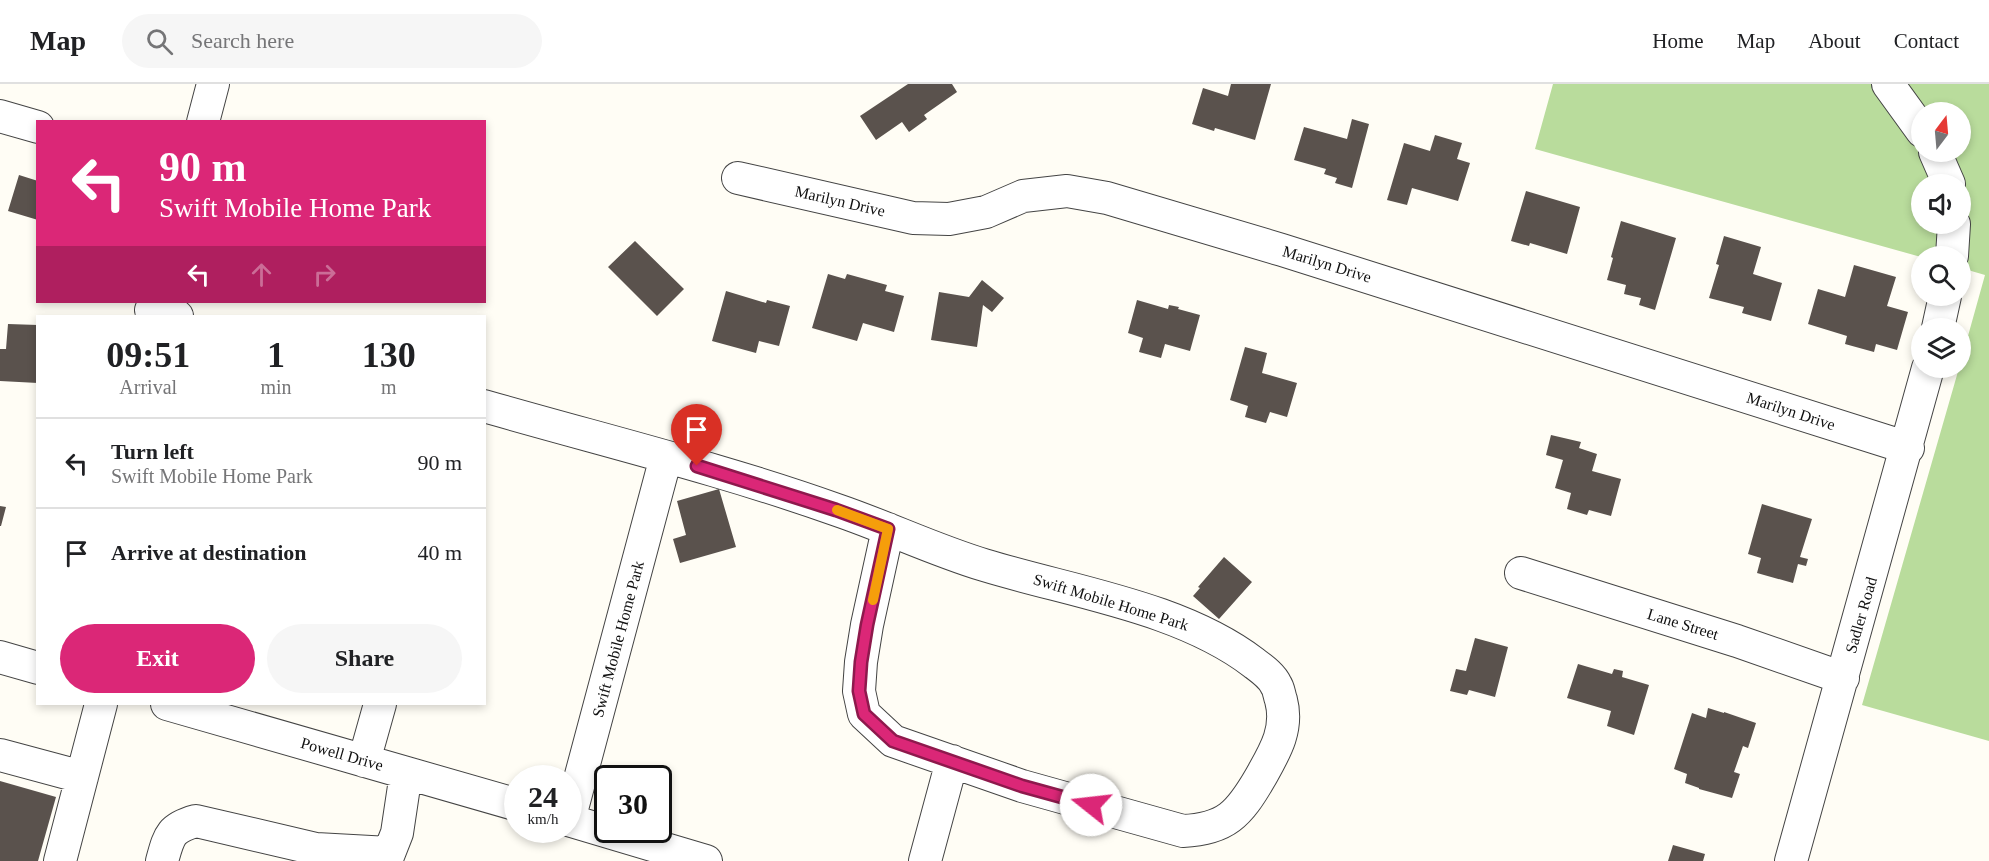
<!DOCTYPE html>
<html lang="en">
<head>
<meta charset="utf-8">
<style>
	body { margin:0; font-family:Georgia,serif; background:#f6f6f6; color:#202124; height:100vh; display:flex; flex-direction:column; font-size:22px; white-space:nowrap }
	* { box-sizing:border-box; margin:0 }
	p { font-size:20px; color:#757577 }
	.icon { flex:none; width:33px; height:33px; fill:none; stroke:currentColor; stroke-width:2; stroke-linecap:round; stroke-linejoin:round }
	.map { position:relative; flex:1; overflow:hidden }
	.sheet { position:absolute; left:36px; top:231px; width:450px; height:390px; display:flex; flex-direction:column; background:#fff; border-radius:0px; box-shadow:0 3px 9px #0003 }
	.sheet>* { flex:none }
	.hud { position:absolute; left:36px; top:36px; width:450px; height:183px; border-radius:0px; box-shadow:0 3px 9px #0003; background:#db2777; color:#fff; overflow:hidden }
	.needle { width:39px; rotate:16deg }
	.tools { position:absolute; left:1911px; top:18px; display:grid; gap:12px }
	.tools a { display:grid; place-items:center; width:60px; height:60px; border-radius:50%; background:#fff; box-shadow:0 3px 9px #0003; font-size:30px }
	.speed { position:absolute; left:504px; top:681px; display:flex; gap:12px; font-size:30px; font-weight:700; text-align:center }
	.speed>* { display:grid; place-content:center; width:78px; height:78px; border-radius:50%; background:#fff; box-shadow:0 3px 9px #0003; line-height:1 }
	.speed small { font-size:15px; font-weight:400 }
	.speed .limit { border:3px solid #111; border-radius:9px; background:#fff; color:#111 }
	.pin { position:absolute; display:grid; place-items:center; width:51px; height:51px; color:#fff; margin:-62px -26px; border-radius:50% 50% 50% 0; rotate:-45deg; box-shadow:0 0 6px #0007 }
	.pin .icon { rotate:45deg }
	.me { position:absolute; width:66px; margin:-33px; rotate:286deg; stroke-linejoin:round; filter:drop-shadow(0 0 4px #0008) }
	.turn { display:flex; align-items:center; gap:21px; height:126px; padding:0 24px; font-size:27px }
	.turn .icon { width:78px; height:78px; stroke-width:2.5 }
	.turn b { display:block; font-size:42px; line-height:51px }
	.lanes { display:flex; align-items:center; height:57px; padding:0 24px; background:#0003; justify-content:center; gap:30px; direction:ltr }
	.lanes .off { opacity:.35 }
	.eta { display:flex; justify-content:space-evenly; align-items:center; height:102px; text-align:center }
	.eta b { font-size:36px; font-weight:700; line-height:42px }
	.button { display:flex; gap:12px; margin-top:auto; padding:12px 24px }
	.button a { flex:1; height:69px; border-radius:36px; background:#db2777; color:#fff; font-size:24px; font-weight:700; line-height:69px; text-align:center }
	.button a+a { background:#f6f6f6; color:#202124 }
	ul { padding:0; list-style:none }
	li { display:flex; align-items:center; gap:18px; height:90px; padding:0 24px; border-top:2px solid #e0e0e0 }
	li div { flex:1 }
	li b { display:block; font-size:22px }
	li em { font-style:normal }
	header { display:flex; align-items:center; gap:36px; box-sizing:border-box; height:84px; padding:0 30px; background:#fff; border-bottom:2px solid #e0e0e0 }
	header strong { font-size:28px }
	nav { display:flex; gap:33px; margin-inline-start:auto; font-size:21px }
	.search { width:420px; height:54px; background:#f6f6f6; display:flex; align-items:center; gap:15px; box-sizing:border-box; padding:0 21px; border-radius:33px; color:#757577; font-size:22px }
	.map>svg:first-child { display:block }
	.forest { fill:#b9dc9c; fill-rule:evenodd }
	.building { fill:#5a524d }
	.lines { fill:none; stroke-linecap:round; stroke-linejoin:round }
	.minor-casing { stroke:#444; stroke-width:34 }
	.minor { stroke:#fff; stroke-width:32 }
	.route-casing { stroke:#8e194d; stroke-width:15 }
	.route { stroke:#db2777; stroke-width:10 }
	.slow { stroke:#f59e0b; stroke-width:10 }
	.labels { text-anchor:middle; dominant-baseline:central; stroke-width:6; stroke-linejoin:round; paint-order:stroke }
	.street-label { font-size:16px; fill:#111; stroke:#fff }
</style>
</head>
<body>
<header>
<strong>Map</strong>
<div class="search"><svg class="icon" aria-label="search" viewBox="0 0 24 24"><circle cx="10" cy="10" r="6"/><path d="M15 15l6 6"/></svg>Search here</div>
<nav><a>Home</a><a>Map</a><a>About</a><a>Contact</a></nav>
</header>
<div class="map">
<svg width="1989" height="777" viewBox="0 0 1989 777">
	<rect width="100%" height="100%" fill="#fffdf5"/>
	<!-- forest -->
	<path class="forest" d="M1553,0h436v657l-127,-36 97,-337h1l1,-7 24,-86 -24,-7 -1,-12 -39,1 -386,-108zM1922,28h38v40h-38zM1922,100h38v40h-38z"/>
	<!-- building -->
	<path class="building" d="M908,0h44l5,8 -33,23 3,4 -18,13 -7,-10 -26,18 -16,-24z
		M1231,0h40l-16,56 -40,-12 -1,3 -22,-7 11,-36 25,8z
		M1352,35l17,5 -17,64 -17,-5 2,-5 -13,-4 2,-5 -32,-9 10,-33 43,12z
		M1435,51l27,8 -5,16 13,4 -12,38 -46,-13 -5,17 -20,-5 17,-57 26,8z
		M19,91l19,6v39l-30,-9z
		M1526,107l54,16 -13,47 -37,-11 -1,3 -18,-5z
		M1621,137l55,17 -21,72 -16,-5 2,-7 -17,-4 2,-9 -19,-5 6,-22 -2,-1z
		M1724,152l37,11 -8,27 29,9 -11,38 -29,-8 2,-6 -35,-9 10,-33 -3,-1z
		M635,157l49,48 -27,27 -49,-49z
		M1854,181l42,12 -9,29 21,6 -11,38 -21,-6 -2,8 -29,-8 2,-8 -39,-12 10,-35 27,8z
		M828,190l17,5 2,-5 40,11 -2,6 19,5 -10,36 -31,-9 -6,18 -45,-13z
		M982,196l22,18 -12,14 -9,-7 -6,42 -46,-7 8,-48 30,5z
		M726,207l40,12 1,-3 23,6 -11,40 -20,-5 -3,12 -44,-12z
		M1137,216l31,9 1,-4 10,2 -1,2 22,6 -10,36 -25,-7 -4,14 -22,-6 4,-14 -15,-5z
		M8,240l30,1v58l-38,-2v-32h6z
		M1245,263l22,6 -5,20 35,10 -10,34 -17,-5 -4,11 -21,-6 3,-11 -18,-6z
		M1551,351l30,7 -2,6 18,6 -5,17 29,8 -10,37 -22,-6 -2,5 -20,-6 4,-16 -16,-5 8,-28 -17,-5z
		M719,405l17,58 -56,16 -7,-24 13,-4 -9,-34z
		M1762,420l50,15 -12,38 8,2 -2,7 -8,-2 -5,19 -36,-10 4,-15 -13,-4z
		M0,422l6,1 -5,19h-1z
		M1224,473l28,25 -33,37 -26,-23 7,-8 -2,-1z
		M1475,554l33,9 -13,50 -26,-7 -2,5 -17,-4 6,-22 10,2z
		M1578,580l34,10 2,-5 9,2 -1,6 27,8 -15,50 -27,-9 4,-15 -44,-13z
		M1708,624l16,5v-1l32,11 -8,25 -5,-2 -9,26 6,2 -8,24 -33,-9v-1l-14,-5 2,-9 -13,-5 18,-56 14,5z
		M0,697l56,16 -18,64h-38z
		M1673,761l32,9 -2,7h-35z"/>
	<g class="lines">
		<!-- minor casing -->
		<g class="minor-casing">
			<path id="minor" d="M1888,0l34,47
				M0,32l38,11
				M203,38l10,-38
				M1935,68l14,32
				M738,94l175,40 36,1 37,-7 37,-16 44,-5 40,7 175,52 626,198
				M1952,172l2,-32
				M151,226l26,6
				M1938,244l7,-32
				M484,322c118,34 238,63 353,104 50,17 97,40 147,55 88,27 197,42 270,98 8,6 18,13 22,22 3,4 3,10 5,15 8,30 -7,53 -21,78 -21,36 -34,51 -77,53l-161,-45 -129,-45 -29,-27 -5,-23 2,-29 6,-37 21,-96
				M1521,489l216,68 106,37
				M0,573l38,11
				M167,620l351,101
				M0,671l82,22
				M364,677l16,-57
				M568,736l138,41
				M569,736l97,-363
				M60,777l41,-157
				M162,777c7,-25 8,-33 34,-40l120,28 73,4
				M386,777l11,-28 9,-60
				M925,777l27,-100
				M1791,777l137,-493"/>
		</g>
		<!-- minor -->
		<use href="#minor" class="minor"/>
	</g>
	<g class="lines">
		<!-- route casing -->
		<g class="route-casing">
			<path id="route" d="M697,382l139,44 52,19 -21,96 -6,37 -2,29 5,23 29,27 129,45 69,19"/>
		</g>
		<!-- route -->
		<use href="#route" class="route"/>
		<!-- slow -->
		<path class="slow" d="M837,426l51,19 -15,71"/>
	</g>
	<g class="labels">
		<!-- street labels -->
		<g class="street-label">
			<text transform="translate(840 117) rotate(13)">Marilyn Drive</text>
			<text transform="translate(1327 180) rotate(17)">Marilyn Drive</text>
			<text transform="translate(1791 327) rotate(18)">Marilyn Drive</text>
			<text transform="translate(1111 518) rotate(17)">Swift Mobile Home Park</text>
			<text transform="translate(1861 531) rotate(-74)">Sadler Road</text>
			<text transform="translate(1683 540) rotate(17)">Lane Street</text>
			<text transform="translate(618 555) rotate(-75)">Swift Mobile Home Park</text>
			<text transform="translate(342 670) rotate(16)">Powell Drive</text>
		</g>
	</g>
</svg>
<div class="tools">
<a><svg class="needle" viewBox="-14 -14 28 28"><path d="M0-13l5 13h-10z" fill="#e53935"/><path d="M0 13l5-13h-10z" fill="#757577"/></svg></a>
<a><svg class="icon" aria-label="sound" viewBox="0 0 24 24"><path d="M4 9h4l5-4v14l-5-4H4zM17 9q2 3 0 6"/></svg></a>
<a><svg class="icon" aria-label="search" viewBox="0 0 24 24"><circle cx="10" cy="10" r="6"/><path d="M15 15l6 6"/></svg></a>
<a><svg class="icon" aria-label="layers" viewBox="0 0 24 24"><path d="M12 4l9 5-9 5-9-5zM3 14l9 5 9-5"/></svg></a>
</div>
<div class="speed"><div>24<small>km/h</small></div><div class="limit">30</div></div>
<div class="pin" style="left:697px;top:382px;background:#d93025"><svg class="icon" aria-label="arrive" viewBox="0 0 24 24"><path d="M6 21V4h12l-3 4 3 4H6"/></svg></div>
<svg class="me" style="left:1091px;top:721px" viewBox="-20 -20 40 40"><circle r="19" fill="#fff"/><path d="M0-13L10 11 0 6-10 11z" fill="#db2777"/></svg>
<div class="hud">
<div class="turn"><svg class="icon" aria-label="left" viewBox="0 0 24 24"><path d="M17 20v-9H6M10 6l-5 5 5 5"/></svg><div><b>90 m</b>Swift Mobile Home Park</div></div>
<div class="lanes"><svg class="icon" aria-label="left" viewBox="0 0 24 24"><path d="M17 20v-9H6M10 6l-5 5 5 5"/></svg><svg class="icon off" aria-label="ahead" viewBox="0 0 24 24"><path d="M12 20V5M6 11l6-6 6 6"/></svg><svg class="icon off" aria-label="right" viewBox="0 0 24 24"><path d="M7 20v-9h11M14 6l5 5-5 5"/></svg></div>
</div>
<section class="sheet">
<div class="eta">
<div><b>09:51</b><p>Arrival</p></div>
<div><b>1</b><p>min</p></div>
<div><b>130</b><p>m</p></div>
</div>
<ul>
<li><svg class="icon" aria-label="left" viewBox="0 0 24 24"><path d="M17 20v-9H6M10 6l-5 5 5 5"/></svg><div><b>Turn left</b><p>Swift Mobile Home Park</p></div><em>90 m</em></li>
<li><svg class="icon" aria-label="arrive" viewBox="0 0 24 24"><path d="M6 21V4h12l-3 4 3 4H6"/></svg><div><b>Arrive at destination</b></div><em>40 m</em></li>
</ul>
<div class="button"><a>Exit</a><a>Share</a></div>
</section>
</div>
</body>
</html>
